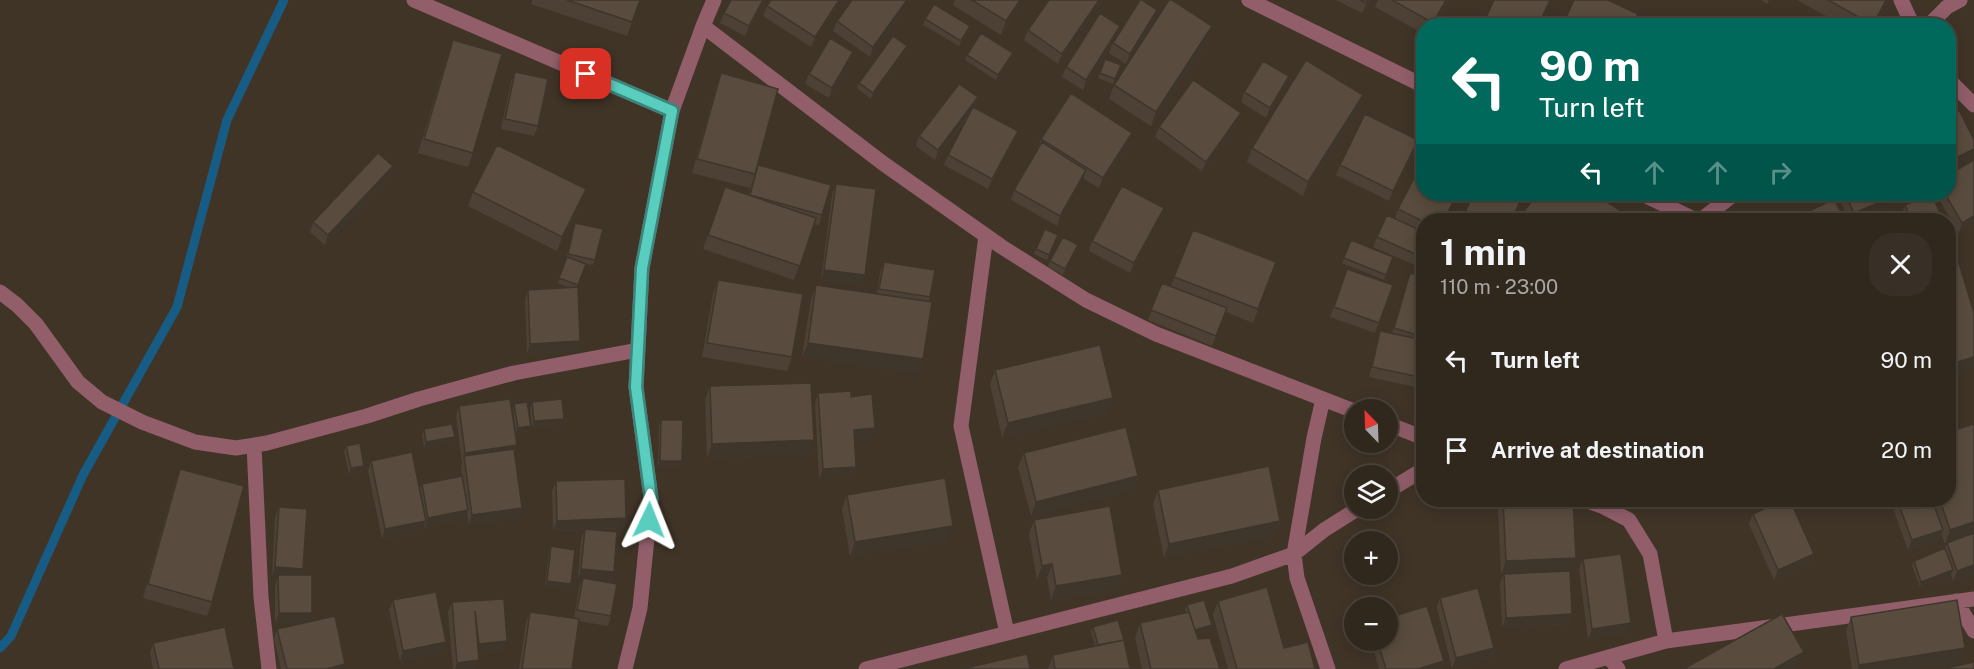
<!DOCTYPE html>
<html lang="en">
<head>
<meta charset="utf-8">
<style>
	body { margin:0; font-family:"Public Sans",sans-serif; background:#382f26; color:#f1f3f6; height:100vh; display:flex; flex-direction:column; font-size:22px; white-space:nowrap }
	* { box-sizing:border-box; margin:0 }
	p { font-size:20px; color:#a8a5a4 }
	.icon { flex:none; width:33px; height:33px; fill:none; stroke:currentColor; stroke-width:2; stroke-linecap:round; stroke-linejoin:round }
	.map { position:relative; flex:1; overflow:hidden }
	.drawer { position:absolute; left:1416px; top:213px; width:540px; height:294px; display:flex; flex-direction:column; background:#30271d; border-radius:24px; box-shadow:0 3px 15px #0003,0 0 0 2px #4b443b }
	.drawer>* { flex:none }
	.guide { position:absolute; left:1416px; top:18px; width:540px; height:183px; border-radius:24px; box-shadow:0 3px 15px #0003,0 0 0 2px #4b443b; background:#00695c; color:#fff; overflow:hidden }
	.needle { width:39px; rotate:337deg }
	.buttons { position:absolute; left:1344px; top:399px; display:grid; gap:12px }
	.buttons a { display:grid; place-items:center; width:54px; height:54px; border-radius:50%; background:#30271d; box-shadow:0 3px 15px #0003,0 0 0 2px #4b443b; font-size:30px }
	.pin { position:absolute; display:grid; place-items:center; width:51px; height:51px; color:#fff; margin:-26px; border-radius:12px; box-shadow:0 3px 9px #0006 }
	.me { position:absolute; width:66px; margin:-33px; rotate:2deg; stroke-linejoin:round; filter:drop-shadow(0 0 4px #0008) }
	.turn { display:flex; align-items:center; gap:21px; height:126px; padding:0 24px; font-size:27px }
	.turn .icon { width:78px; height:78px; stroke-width:2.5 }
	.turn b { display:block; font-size:42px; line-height:51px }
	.lanes { display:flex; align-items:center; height:57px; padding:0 24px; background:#0003; justify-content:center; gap:30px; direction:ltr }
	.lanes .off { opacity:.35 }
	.round { display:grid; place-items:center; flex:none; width:63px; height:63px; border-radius:24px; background:#382f26 }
	.head { display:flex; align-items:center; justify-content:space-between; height:102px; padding:0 24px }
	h1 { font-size:36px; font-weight:700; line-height:45px }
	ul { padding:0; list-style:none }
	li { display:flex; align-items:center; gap:18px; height:90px; padding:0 24px }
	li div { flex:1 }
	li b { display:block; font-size:22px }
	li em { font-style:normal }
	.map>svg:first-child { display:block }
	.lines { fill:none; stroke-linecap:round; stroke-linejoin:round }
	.stream { stroke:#175c84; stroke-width:9 }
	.minor { stroke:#915e6a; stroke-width:15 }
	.wall { fill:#4d4135 }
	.shaded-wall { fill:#3e352b }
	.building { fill:#594c3e; stroke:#3e352b; stroke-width:1.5 }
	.route-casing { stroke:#3a867c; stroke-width:15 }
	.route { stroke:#59cebf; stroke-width:10 }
</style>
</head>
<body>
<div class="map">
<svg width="1974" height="669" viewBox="0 0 1974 669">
	<rect width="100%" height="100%" fill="#403427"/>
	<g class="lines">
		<!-- stream -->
		<path class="stream" d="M0,648l11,-12 72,-161 94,-168 50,-187 57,-120"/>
		<!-- minor -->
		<path class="minor" d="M414,0l258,111
			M1249,0l175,86
			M1901,0l12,26
			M703,26l181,138 118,83 84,53 70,34 198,77
			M1928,26l19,-19 13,-7
			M1948,79l26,26
			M1642,194l54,26
			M1701,220l33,-26
			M986,236l-25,190 46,207
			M0,292l17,13 19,19 42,58 24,20 40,20 53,20 41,6 31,-5 100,-27 52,-17 95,-26 124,-23
			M1323,399l-9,39 -20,116 3,24 31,91
			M1388,424l36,14
			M254,445l7,152 8,72
			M1388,491l36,-22
			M1585,500l19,7 25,13 21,34 16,87
			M1956,601l18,30
			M1609,657l9,12
			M625,669l15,-61 11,-110 -15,-111 6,-119 30,-157 31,-85 11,-26
			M866,669l366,-93 62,-22 30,-24 35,-22
			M1566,669l100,-28 308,-42"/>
	</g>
	<!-- wall -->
	<path class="wall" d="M533,0h107l-13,36 -96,-32z
		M731,0h34l-20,36 -25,-13 4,-10z
		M771,0h68l-3,8 -25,39 -48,-31 4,-10z
		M955,0h68l-22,35 -48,-30z
		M1103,0l-45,64 -34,-24 4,-10z
		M1336,0h33l-7,13z
		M1378,0h71l-15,26h-10v8l-49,-27z
		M1761,0h8l-2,4z
		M1797,0h92l-14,26h-31z
		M905,8l-35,49 -37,-26 4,-10z
		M925,19l43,12 -9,15 -36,-21z
		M1154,20l-28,44 -17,-11 4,-10z
		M1120,26l-3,10 -34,54 -21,-13 4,-10z
		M453,40l20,113 -5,14 -50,-14 30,-99z
		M1207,40l-56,86 -42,-27 5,-14z
		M907,46l-2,6 -34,47 -14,-11 2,-5z
		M967,55l44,3 -15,22 -31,-20z
		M1105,59l16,6 -8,19 -15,-6z
		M850,62l-21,36 -24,-14 4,-10z
		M515,72l23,54 -4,10 -33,-7 10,-47z
		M721,73l35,98 66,44 -3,10 -5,-1 -20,56 -91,-31 22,-62 24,8 4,-17 -3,10 -58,-15 24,-86z
		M1285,86l-19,32 -25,-16 3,-10z
		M1363,95l-5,14 -55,87 -56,-34 5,-14z
		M974,108l40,33 -26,48 -44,-24 4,-10 21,-40 -34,45 -19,-14 3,-10z
		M1237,123l-35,48 -47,-34 4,-10z
		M1132,133l-3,10 -30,45 -16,-10 -26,48 -46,-26 3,-10 24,-41 3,-10z
		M1418,140l-3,10 -26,51 -53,-26 4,-10z
		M389,176l-64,69 -15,-13 3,-10z
		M836,184l29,91 -3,10 -41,-5 11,-86z
		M473,192l108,11 -24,48 -89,-45z
		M1459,194l-13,26h-22v31l-7,15 -44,-19 4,-10 18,-18 3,-10z
		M1837,194h63l-3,9 -41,17h-7z
		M1936,194h12l26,30 -15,9z
		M1905,205l38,15h-39l-3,-5z
		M1164,208l-4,10 -30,55 -41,-22 3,-10z
		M1522,214l111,6h-113z
		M575,223l20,37 -2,5 -7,-1 -9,23 3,54 -3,10 -50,3 -2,-54 3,-10 41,-2 -11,-5 9,-24h-1z
		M1193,230l83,32 -23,61 -27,-11 -14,34 -64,-26 14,-37 9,3z
		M1056,240l-9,20 -13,-6 2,-5z
		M1351,240l42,17 -9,23 -42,-17z
		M1078,245l-15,30 -15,-9 2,-5z
		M884,262l46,35 -1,4 -6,58 -5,14 -116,-16 9,-58 5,-14 61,9 3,-22z
		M1347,269l46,16 -18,48 -45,-16z
		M1410,273l14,4v112l-55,-12 8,-36 3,-10 12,2z
		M718,280l74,77 -5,14 -85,-14 11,-63z
		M995,370l113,42 -106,25 -12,-53z
		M710,386l99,68 -102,4 -2,-58z
		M818,393l33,4 21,41 -18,1 2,28 -4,10 -33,2 -4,-76z
		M532,402l30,22 -30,3 -2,-19z
		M514,404l17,22 -2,5 -13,2 -3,-24z
		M459,406l58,39 -2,6 4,67 -50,7 -2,-12 -2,7 -40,8 -1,-3 -2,6 -40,8 -14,-68 3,-10 48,29 3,-6 41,-1 -2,-17 1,-3 -6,-47z
		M661,420l19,47 -22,-1 1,-41z
		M1974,424v150l-21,7 -2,-6 -31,12 -8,-21 2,-5 31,-13 2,-5 -2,1 -4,-11 -2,7 -31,10 -18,-50h58z
		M424,429l29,13 -29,6 -2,-13z
		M346,446l18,20 -2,5 -13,3 -5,-23z
		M1024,453l114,23 -5,14 -102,26 -13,-49z
		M180,469l32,133 -5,14 -64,-18 32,-115z
		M556,481l70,37 -3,10 -35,2 26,42 -4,10 -17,-2 18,36 -3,10 -30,-5 -6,48h-53l7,-47 4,-10 44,6 5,-30 3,-9h-4l3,-40 4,-9 -32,1 -1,-40z
		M1158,490l122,31 -5,14 -111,23 -11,-54z
		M847,495l101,45 -98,16 -8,-47z
		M1501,500h72l3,58 -6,14 2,42 -4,10 -66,3 -2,-43 3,-9h-2l-3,-67z
		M279,507l24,62 -2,6 8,47 36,42 -1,5h-63l-7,-30 3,-10 30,-6h-32v-38l3,-8h-6l3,-60z
		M1753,514l61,40 -3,10 -37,16 -25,-56z
		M1034,520l88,55 -5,14 -66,11 -4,-22 -10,2 -8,-46z
		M551,546l20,38 -2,5 -24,-3 4,-34z
		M1583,559l44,74 -39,6 -9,-70z
		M1440,598l54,50 -3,10 -39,10 -15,-60z
		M393,600l49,52 -42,9 -11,-51z
		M1218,601l66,47 31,21h-87l-15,-54z
		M452,602l52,49 -26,3 -2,15h-23l-5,-57z
		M1187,605l23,25 -13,4 1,5 22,30h-78l-7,-32 5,-14 45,-10v-3z
		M1851,617l114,31 -5,14 -44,7h-64l-6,-38z
		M1093,627l37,42h-82l5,-14 42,-9 -4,-14z
		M1371,640h17l56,21 -3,8h-62z
		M153,643l81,26h-81l-3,-16z"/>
	<!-- shaded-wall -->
	<path class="shaded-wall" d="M763,0h2l-20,36 4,-10z
		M839,0l-3,8 -25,39 4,-10z
		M907,0l-2,8 -35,49 3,-10z
		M1020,0h3l-22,35 5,-14z
		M1099,0h4l-45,64 4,-10z
		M1446,0h3l-15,26h-2z
		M1550,0h2l-12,26h-2z
		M1886,0h3l-14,26h-3z
		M1157,10l-3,10 -28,44 4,-10z
		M1120,26l-3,10 -34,54 3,-10z
		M1212,26l-5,14 -56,86 5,-14z
		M907,46l-2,6 -34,47 2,-6z
		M853,52l-3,10 -21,36 3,-10z
		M1013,53l-2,5 -15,22 2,-5z
		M1289,76l-4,10 -19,32 4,-10z
		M1363,95l-5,14 -55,87 5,-14z
		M978,97l-4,10 -39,53 3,-10z
		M1241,113l-4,10 -35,48 4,-9z
		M1018,131l-4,10 -26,48 4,-10z
		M1132,133l-3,10 -30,45 4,-10z
		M1418,140l-3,10 -26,51 4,-10z
		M1974,149v8l-26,13v-8z
		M393,166l-4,10 -64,69 3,-10z
		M1086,170l-3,10 -26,46 3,-10z
		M586,189l-5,14 -24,48 5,-14z
		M1457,194h2l-13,26h-2z
		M1524,194h1l-13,26h-1z
		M1900,194l-3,9 -41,17h-5l3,-7z
		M1164,208l-4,10 -30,55 4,-10z
		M1974,216v8l-15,9 3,-10z
		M1078,245l-2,5 -13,25 2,-6z
		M824,270l41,5 -3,10 -41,-5z
		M580,341l-3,10 -50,3 3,-10z
		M808,343l115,16 -5,14 -116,-16z
		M1974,357v12l-26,8v-12z
		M1113,398l-5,14 -106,25 6,-14z
		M564,419l-2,5 -30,3 2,-6z
		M531,426l-2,5 -13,2 2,-5z
		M875,428l-3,10 -22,2 4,-10z
		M455,437l-2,5 -29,6 2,-6z
		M814,440l-5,14 -102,4 5,-14z
		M517,445l-4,10 -49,1 1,-3z
		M660,461h22l-2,6 -22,-1z
		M364,466l-2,5 -13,3 2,-6z
		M856,467l-4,10 -33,2 4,-10z
		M1138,476l-5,14 -102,26 5,-14z
		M522,508l-3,10 -50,7 3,-10z
		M468,510l-3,10 -40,8 3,-10z
		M626,518l-3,10 -70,3 4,-10z
		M426,521l-4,10 -40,8 3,-10z
		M1280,521l-5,14 -111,23 5,-14z
		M1974,522v13l-29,9 5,-14z
		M953,526l-5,14 -98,16 5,-14z
		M1943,530l-4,10 -31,10 4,-10z
		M1814,554l-3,10 -37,16 4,-10z
		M1576,558l-6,14 -69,3 5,-14z
		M1052,564l-5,14 -10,2 5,-14z
		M1974,565v9l-21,7 4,-10z
		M275,567l28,2 -4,10 -21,-4v2h-6z
		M581,569l33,3 -4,10 -32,-3z
		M1953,570l-2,5 -31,12 1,-5z
		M1122,575l-5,14 -66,11 5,-14z
		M547,581l24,3 -2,5 -24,-3z
		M279,613h33l-4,10h-33z
		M1572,614l-4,10 -66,3 4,-9z
		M1631,623l-4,10 -39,6 4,-10z
		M1212,625l-2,5 -18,5 2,-5z
		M507,641l-3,10 -29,3 4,-10z
		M446,642l-4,10 -42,9 3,-10z
		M1494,648l-3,10 -39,10 4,-10z
		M1965,648l-5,14 -44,7h-58l1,-4z
		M1804,652l-5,14 -5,3h-20z
		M479,660l-3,9h-21l2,-6z
		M1444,661l-3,8h-23z
		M345,664l-1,5h-18z"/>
	<!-- building -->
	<path class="building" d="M567,0h73l-8,22z
		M731,0h32l-14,26 -25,-13z
		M771,0h68l-24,37 -48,-31z
		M852,0h55l-34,47 -36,-26z
		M972,0h48l-14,21z
		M1049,0h50l-37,54 -34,-24z
		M1140,0h2l15,10 -27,44 -17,-11z
		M1169,0h3l40,26 -56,86 -42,-27z
		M1360,0h8l-2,3z
		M1392,0h54l-13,23z
		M1494,0h56l-12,26h-56z
		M1574,0h34l30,14 -6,12h-70z
		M1828,0h58l-13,25z
		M934,4l36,22 -9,15 -36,-22z
		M1100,13l20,13 -34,54 -20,-13z
		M981,33l32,20 -15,22 -31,-20z
		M893,36l14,10 -34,47 -14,-10z
		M830,38l23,14 -21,36 -23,-14z
		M453,40l49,14 -29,99 -49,-14z
		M1105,59l16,6 -6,14 -15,-6z
		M1306,60l57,35 -55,87 -56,-34z
		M1263,61l26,15 -19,32 -26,-16z
		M515,72l33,7 -10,47 -33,-7z
		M721,73l57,16 -23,85 -58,-15z
		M1193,80l48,33 -35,49 -47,-35z
		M959,84l19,13 -40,53 -19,-14z
		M1948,88l11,20 -11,6z
		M1071,93l61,40 -29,45 -62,-39z
		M973,107l45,24 -26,48 -44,-24z
		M1959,110l15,30v9l-26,13v-46z
		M1365,114l53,26 -25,51 -53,-26z
		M1042,142l44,28 -26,46 -46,-26z
		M497,145l89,44 -24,48 -89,-45z
		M378,153l15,13 -65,69 -15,-13z
		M1424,159v35h33l-13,26h-20v2l-26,-13z
		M1974,160v56l-12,7 -17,-29h3v-19z
		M758,165l73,20 -9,30 -72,-20z
		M836,184l40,5 -11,86 -41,-5z
		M1122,186l42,22 -30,55 -42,-22z
		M725,187l91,31 -16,48 -92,-31z
		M1474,194h50l-13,26h-50z
		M1537,194h58l39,26h-102l-10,-6z
		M1845,194h54l-45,19z
		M1932,194l11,26h-32l-6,-15z
		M1834,199l11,21h-54z
		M1387,215l37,17v17l-4,7 -43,-19z
		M575,223l28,6 -8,31 -27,-6z
		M1045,229l13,6 -9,20 -13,-6z
		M1193,230l83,32 -18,47 -84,-32z
		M1063,237l15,8 -13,24 -15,-8z
		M1351,240l42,17 -7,18 -42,-17z
		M1955,250l19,63v44l-26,8v-113z
		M567,257l19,7 -8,21 -19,-7z
		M884,262l51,8 -5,27 -51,-8z
		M1347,269l46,16 -14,38 -45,-16z
		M1410,273l14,4v60l-30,-9z
		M718,280l85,14 -11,63 -85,-14z
		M1162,283l65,25 -11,28 -65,-26z
		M816,285l116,17 -9,57 -115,-16z
		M578,287l2,54 -50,3 -2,-54z
		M1380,331l44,9v38l-52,-11z
		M1100,345l13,53 -105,25 -13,-53z
		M811,383l3,57 -102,4 -2,-58z
		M851,391v6l21,-3 3,34 -21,2 2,37 -33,2 -5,-76z
		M510,399l7,46 -52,8 -6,-47z
		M562,399l2,20 -30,2 -2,-19z
		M527,402l4,24 -13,2 -4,-24z
		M661,420h22l-1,41h-22z
		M452,424l3,13 -29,5 -2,-13z
		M1974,424v98l-24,8 -10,-30h8v-68z
		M1126,427l12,49 -102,26 -12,-49z
		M360,443l4,23 -13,2 -5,-22z
		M514,449l8,59 -50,7 -8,-59z
		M412,452l14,69 -41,8 -14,-68z
		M1269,466l11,55 -111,23 -11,-54z
		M180,469l64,17 -32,116 -64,-18z
		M462,476l6,34 -40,8 -6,-34z
		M945,478l8,48 -98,16 -8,-47z
		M625,479l1,39 -69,3 -1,-40z
		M1503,500h70l3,58 -70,3z
		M1784,500h6l24,54 -36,16 -25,-56z
		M1897,500h35l11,30 -31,10z
		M1110,506l12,69 -66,11 -4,-22 -10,2 -8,-46z
		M279,507l28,2 -4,60 -28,-2z
		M585,529l32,3 -3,40 -33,-3z
		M1974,533v32l-17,6 -10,-28z
		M551,546l24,4 -4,34 -24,-3z
		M1945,548l8,22 -32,12 -7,-21z
		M1621,554l10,69 -39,6 -9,-70z
		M1570,571l2,43 -66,4 -2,-44z
		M278,575h34v38h-33z
		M583,578l34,6 -6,32 -34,-6z
		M1267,587l17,61 24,-6 7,27h-78l-19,-68z
		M1478,588l16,60 -38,10 -16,-60z
		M436,592l10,50 -43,9 -10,-51z
		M504,599l3,42 -28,3 -4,-33 4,49 -22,3 -5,-61z
		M1204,600l8,25 -17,5 -8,-25z
		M1957,600l8,48 -106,17 -8,-48z
		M1427,606l17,55 -26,8h-32l-9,-29h11v-22z
		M530,612l49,7 -7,50h-50z
		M1189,612l9,27 12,-1 10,31h-69l-11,-46z
		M1782,614l22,38 -30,17h-89v-1z
		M335,616l10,48 -19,5h-39l-10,-40z
		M1118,620l6,20 -26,5 -5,-18z
		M225,627l9,42h-75l-6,-26z
		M1124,640l6,29h-75l-2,-14z
		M1027,654l3,15h-64v-1z
		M1974,662v7h-31z"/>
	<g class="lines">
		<!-- route casing -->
		<g class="route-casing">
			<path id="route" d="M586,74l86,37 -30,157 -6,119 15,111 -2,22"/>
		</g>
		<!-- route -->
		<use href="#route" class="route"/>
	</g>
</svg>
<div class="buttons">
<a><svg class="needle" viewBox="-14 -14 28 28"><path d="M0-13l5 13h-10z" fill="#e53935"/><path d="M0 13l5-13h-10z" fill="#a8a5a4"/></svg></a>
<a><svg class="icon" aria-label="layers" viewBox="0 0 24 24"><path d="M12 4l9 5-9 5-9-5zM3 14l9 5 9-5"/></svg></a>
<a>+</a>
<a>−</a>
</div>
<div class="pin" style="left:586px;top:74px;background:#d93025"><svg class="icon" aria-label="arrive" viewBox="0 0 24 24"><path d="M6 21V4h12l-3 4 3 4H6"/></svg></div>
<svg class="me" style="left:649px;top:520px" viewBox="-20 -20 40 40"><path d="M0-17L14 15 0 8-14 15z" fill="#59cebf" stroke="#fff" stroke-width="4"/></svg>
<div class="guide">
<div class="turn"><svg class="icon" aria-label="left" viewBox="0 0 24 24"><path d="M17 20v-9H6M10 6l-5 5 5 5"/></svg><div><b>90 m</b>Turn left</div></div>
<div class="lanes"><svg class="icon" aria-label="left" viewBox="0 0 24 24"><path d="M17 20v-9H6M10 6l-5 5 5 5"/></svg><svg class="icon off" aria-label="ahead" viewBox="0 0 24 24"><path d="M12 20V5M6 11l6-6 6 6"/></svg><svg class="icon off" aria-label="ahead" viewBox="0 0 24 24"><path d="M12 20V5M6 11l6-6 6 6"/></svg><svg class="icon off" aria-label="right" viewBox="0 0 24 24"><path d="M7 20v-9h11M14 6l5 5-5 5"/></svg></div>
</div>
<section class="drawer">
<div class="head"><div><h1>1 min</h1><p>110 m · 23:00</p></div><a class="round"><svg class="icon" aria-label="close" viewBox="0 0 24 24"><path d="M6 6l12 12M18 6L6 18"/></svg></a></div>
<ul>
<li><svg class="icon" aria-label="left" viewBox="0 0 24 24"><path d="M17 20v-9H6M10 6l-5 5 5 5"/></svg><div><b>Turn left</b></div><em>90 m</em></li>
<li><svg class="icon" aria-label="arrive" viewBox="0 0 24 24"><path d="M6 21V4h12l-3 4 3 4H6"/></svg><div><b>Arrive at destination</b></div><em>20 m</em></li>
</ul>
</section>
</div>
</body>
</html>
